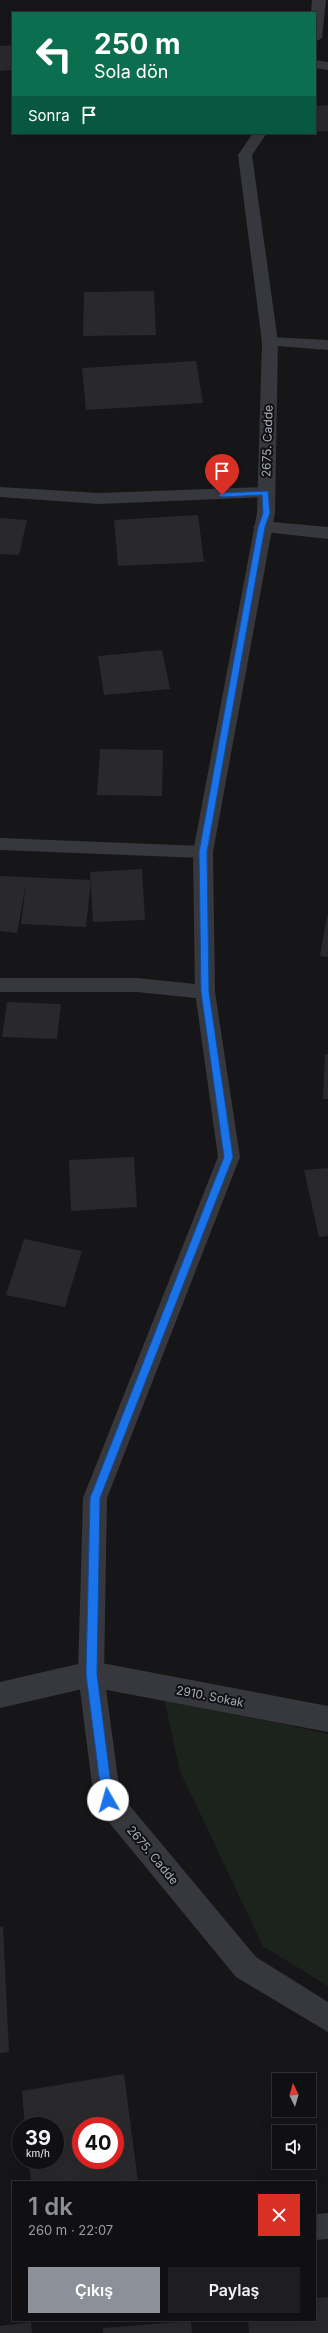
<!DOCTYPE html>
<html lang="tr">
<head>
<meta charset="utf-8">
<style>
	body { margin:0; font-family:Inter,sans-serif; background:#1e1e20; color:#f1f3f6; height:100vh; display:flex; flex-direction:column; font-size:15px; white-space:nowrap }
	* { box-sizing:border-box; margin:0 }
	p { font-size:13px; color:#9c9d9f }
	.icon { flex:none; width:22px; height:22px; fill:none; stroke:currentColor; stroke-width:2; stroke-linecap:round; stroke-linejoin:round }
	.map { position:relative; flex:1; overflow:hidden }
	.side { position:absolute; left:12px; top:2181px; width:304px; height:140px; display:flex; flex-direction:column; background:#101012; border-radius:0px; box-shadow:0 4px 16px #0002,0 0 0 1px #303032 }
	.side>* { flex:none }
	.top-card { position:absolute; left:12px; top:12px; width:304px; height:122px; border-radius:0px; box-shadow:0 4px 16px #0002,0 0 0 1px #303032; background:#0b6e4f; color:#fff; overflow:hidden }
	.needle { width:26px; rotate:355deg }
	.buttons { position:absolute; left:272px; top:2073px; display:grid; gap:8px }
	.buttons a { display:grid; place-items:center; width:44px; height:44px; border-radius:0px; background:#101012; box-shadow:0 4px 16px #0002,0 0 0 1px #303032; font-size:20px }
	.speed { position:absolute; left:12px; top:2117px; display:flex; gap:8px; font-size:20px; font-weight:700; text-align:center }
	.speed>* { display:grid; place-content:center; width:52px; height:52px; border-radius:50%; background:#101012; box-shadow:0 4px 16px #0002,0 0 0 1px #303032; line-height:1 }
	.speed small { font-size:10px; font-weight:400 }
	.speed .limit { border:6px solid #d22; background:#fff; color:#111 }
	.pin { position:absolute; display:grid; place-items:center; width:34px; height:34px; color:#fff; margin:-41px -17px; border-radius:50% 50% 50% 0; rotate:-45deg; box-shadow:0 0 4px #0007 }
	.pin .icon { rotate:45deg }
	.me { position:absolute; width:44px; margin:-22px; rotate:353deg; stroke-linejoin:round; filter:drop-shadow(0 0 3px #0008) }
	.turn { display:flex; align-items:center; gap:14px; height:84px; padding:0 16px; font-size:18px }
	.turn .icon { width:52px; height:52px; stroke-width:2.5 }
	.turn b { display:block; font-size:28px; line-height:34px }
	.then { display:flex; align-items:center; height:38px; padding:0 16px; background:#0003; gap:8px; font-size:15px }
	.round { display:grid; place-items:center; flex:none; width:42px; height:42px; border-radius:0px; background:#1e1e20 }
	.headline { display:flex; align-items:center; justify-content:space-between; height:68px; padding:0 16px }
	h1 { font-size:24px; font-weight:600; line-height:30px; color:#8c9099 }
	.button { display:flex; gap:8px; margin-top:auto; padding:8px 16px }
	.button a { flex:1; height:46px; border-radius:0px; background:#8c9099; color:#fff; font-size:16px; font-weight:600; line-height:46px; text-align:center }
	.button a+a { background:#1e1e20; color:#f1f3f6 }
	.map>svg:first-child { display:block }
	.green { fill:#1c231d }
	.building { fill:#29292c; fill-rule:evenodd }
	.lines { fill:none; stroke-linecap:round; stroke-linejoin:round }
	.service { fill:#37383d; fill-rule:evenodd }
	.minor { fill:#37383d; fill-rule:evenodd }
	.tertiary { fill:#37383d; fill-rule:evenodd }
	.route { fill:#1a73e8; stroke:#114b97 }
	.labels { text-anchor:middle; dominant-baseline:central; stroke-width:4; stroke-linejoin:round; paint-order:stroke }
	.street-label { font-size:12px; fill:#a8adb8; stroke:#111113 }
</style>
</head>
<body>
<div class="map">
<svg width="328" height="2333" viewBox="0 0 328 2333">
	<rect width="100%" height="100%" fill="#161618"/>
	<!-- green -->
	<path class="green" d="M164,1698l164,36v252l-65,-40 -83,-175z"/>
	<!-- building -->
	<path class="building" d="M13,45v25l-13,1v-25z
		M328,105v26l-13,1v-26z
		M154,291l2,44 -73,1 1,-44z
		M196,361l7,42 -117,7 -4,-42z
		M198,515l6,47 -86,4 -4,-46z
		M0,518l27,2 -8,35 -19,-1z
		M162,650l8,39 -66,6 -6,-39z
		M100,749l63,1 -1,46 -65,-1z
		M142,869l3,51 -52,2 -3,-50z
		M0,876l91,4 -5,47 -65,-3 5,-40 -9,49 -17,-2z
		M327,916h1v41l-8,-1z
		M7,1002l54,2 -4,35 -55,-2z
		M325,1054h3v45h-5z
		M134,1157l3,50 -66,4 -2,-51z
		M328,1168v68l-9,1 -15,-67z
		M24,1239l58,12 -17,56 -59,-12z
		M3,1926l6,126 -9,1v-126z
		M124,2074l14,108h-107l-3,-22h27v-34h-30l-3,-35zM81,2126h34v34h-34z
		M328,2297v36h-79l-1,-13h67v-22z
		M191,2321l1,12h-89v-5z
		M31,2322l1,11h-32v-7z"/>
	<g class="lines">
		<!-- service -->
		<path class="service" d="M0,838l203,8 6,2 2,4 -2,4 -6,2 -203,-8z
			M0,978h137l68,7 6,2 3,5 -3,5 -6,2 -68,-7h-137z
			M328,2213v26l-13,1v-26z"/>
		<!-- minor -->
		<path class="minor" d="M315,60l13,2v8l-13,-2z
			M270,337l58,3v10l-64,-5 -2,-3 2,-3z
			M0,487l99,6 166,-6 6,1 2,4 -2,4 -6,1 -166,7 -99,-7z
			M262,521l66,6v12l-72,-8 -3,-4 3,-4z
			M91,1661l237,45v26l-237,-45 -91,21v-26z"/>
		<!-- tertiary -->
		<path class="tertiary" d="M312,0h14l-4,38 -7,4v-29h-4z
			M253,133h14l-15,22 26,187 -3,171 -62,339 2,140 25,165 -133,341 -3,176 16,120 136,163 72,45v30l-92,-55 -138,-168 -4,-9 -16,-126 5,-176 135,-341 -23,-165 -2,-140 64,-339 5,-171 -24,-187z"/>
	</g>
	<!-- route -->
	<path class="route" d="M268,491l2,22 -5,14 -58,325 2,140 24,165 -133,341 -3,176 16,126 -5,6 -6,-6 -16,-126 4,-176 134,-341 -23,-165 -2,-140 59,-325 5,-14 -1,-18 -40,2 -4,-2 4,-2z"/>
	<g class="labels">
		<!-- street labels -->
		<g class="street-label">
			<text transform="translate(267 441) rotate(-88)">2675. Cadde</text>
			<text transform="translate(210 1696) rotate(11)">2910. Sokak</text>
			<text transform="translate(153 1855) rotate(50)">2675. Cadde</text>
		</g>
	</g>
</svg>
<div class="buttons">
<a><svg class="needle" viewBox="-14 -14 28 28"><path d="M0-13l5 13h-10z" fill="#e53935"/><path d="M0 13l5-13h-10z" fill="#9c9d9f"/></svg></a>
<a><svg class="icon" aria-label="sound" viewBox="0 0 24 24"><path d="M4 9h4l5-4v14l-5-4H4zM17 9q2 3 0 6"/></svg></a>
</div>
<div class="speed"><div>39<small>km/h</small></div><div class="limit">40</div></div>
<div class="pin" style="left:222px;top:495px;background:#d93025"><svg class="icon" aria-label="arrive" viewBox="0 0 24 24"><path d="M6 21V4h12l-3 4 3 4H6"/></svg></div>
<svg class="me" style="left:108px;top:1800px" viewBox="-20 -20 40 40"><circle r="19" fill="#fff"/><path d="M0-13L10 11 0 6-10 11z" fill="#1a73e8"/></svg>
<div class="top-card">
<div class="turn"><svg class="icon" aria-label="left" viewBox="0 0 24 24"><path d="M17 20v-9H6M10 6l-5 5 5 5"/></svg><div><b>250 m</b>Sola dön</div></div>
<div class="then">Sonra<svg class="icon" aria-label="arrive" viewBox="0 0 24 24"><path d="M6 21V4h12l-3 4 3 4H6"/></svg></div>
</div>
<section class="side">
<div class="headline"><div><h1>1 dk</h1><p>260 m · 22:07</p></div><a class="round" style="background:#d93025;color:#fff"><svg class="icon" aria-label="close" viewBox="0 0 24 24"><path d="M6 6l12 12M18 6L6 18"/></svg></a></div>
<div class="button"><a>Çıkış</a><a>Paylaş</a></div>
</section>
</div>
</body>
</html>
